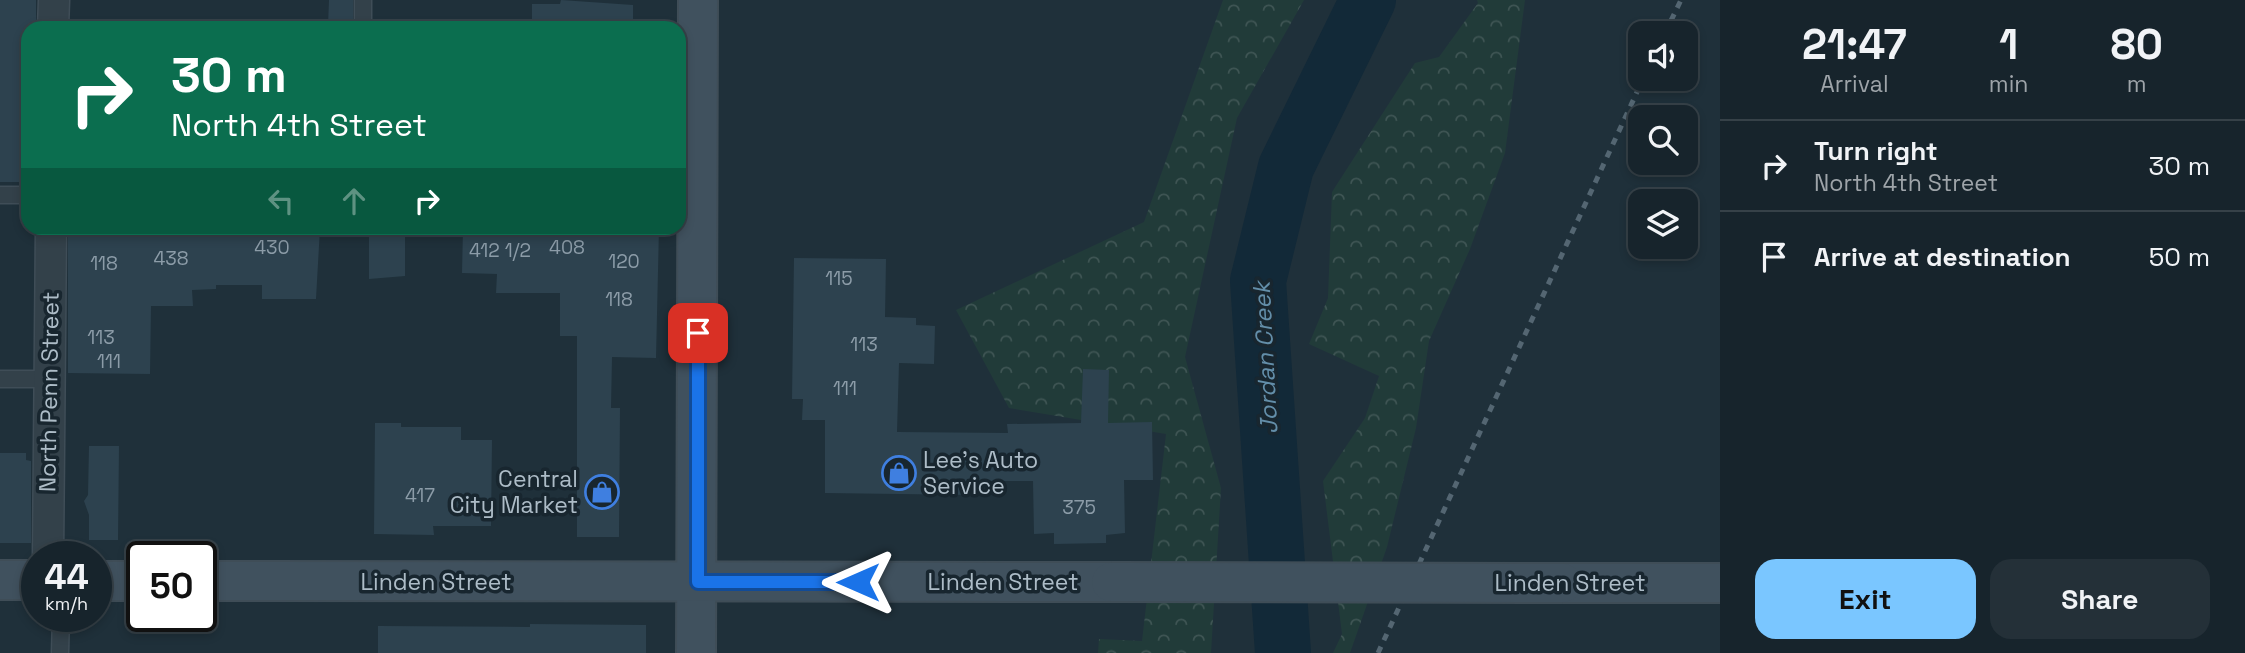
<!DOCTYPE html>
<html lang="en">
<head>
<meta charset="utf-8">
<style>
	body { margin:0; font-family:"Space Grotesk",sans-serif; background:#243038; color:#f1f3f6; height:100vh; display:flex; flex-direction:column; font-size:26px; white-space:nowrap }
	* { box-sizing:border-box; margin:0 }
	p { font-size:23px; color:#9ea4a9 }
	.icon { flex:none; width:38px; height:38px; fill:none; stroke:currentColor; stroke-width:2; stroke-linecap:round; stroke-linejoin:round }
	.map { position:relative; flex:1; overflow:hidden }
	.sheet { display:flex; flex-direction:column; background:#17242c; width:525px }
	.sheet>* { flex:none }
	.top-card { position:absolute; left:21px; top:21px; width:665px; height:214px; border-radius:21px; box-shadow:0 4px 10px #0003,0 0 0 2px #364148; background:#0b6e4f; color:#fff; overflow:hidden }
	.buttons { position:absolute; left:1628px; top:21px; display:grid; gap:14px }
	.buttons a { display:grid; place-items:center; width:70px; height:70px; border-radius:14px; background:#17242c; box-shadow:0 4px 10px #0003,0 0 0 2px #364148; font-size:35px }
	.speed { position:absolute; left:21px; top:541px; display:flex; gap:14px; font-size:35px; font-weight:700; text-align:center }
	.speed>* { display:grid; place-content:center; width:91px; height:91px; border-radius:50%; background:#17242c; box-shadow:0 4px 10px #0003,0 0 0 2px #364148; line-height:1 }
	.speed small { font-size:18px; font-weight:400 }
	.speed .limit { border:4px solid #111; border-radius:10px; background:#fff; color:#111 }
	.pin { position:absolute; display:grid; place-items:center; width:60px; height:60px; color:#fff; margin:-30px; border-radius:14px; box-shadow:0 4px 10px #0006 }
	.me { position:absolute; width:77px; margin:-38px; rotate:270deg; stroke-linejoin:round; filter:drop-shadow(0 0 5px #0008) }
	.turn { display:flex; align-items:center; gap:24px; height:147px; padding:0 35px; font-size:32px }
	.turn .icon { width:91px; height:91px; stroke-width:2.5 }
	.turn b { display:block; font-size:49px; line-height:60px }
	.lanes { display:flex; align-items:center; height:66px; padding:0 35px; background:#0003; justify-content:center; gap:35px; direction:ltr }
	.lanes .off { opacity:.35 }
	.eta { display:flex; justify-content:space-evenly; align-items:center; height:119px; text-align:center }
	.eta b { font-size:42px; font-weight:800; line-height:49px }
	.action { display:flex; gap:14px; margin-top:auto; padding:14px 35px }
	.action a { flex:1; height:80px; border-radius:21px; background:#7ac6ff; color:#111; font-size:28px; font-weight:800; line-height:80px; text-align:center }
	.action a+a { background:#243038; color:#f1f3f6 }
	ul { padding:0; list-style:none }
	li { display:flex; align-items:center; gap:21px; height:91px; padding:0 35px; border-top:2px solid #364148 }
	li div { flex:1 }
	li b { display:block; font-size:26px }
	li em { font-style:normal }
	main { display:flex; flex:1; min-height:0 }
	.map>svg:first-child { display:block }
	.forest { fill:url(#forest-crowns) }
	.lines { fill:none; stroke-linecap:round; stroke-linejoin:round }
	.river { stroke:#122938; stroke-width:56 }
	.building { fill:#2d424f }
	.lane-casing { stroke:#3f4d57; stroke-width:19 }
	.street-casing { stroke:#3f4d57; stroke-width:33 }
	.secondary-casing { stroke:#3f4d57; stroke-width:42 }
	.lane { stroke:#33414a; stroke-width:16 }
	.street { stroke:#33414a; stroke-width:30 }
	.secondary { stroke:#40515e; stroke-width:38 }
	.rail { stroke:#546672; stroke-width:5; stroke-dasharray:7 7; stroke-linecap:butt }
	.secondary-bridge-casing { stroke:#3f4d57; stroke-width:42; stroke-linecap:butt }
	.secondary-bridge { stroke:#40515e; stroke-width:38 }
	.route-casing { stroke:#114b97; stroke-width:18 }
	.route { stroke:#1a73e8; stroke-width:12 }
	.labels { text-anchor:middle; dominant-baseline:central; stroke-width:7; stroke-linejoin:round; paint-order:stroke }
	.number-label { font-size:19px; fill:#8c9ca8 }
	.street-label { font-size:23px; fill:#adbcc7; stroke:#18262f }
	.poi-label { font-size:23px; fill:#adbcc7; stroke:#18262f; text-anchor:start }
	.water-label { font-size:24px; font-style:italic; fill:#638ea9; stroke:#18262f }
</style>
</head>
<body>
<main>
<div class="map">
<svg width="1720" height="653" viewBox="0 0 1720 653">
	<defs>
		<pattern id="forest-crowns" width="20" height="18" patternUnits="userSpaceOnUse" patternTransform="scale(1.75)"><rect width="20" height="18" fill="#213b39"/><path d="M2 6a3 3 0 1 1 6 0M12 15a3 3 0 1 1 6 0" fill="none" stroke="#3f5554"/></pattern>
	</defs>
	<rect width="100%" height="100%" fill="#1f303a"/>
	<!-- forest -->
	<path class="forest" d="M1223,0h81l-67,118 -52,239 36,131 -10,165h-113l1,-14 43,2 24,-207 -157,-26 -53,-98 188,-88z
		M1477,0h48l-20,153 -35,96 -41,92 -13,87 -29,119 -37,106h-17l9,-19 -19,-153 42,-63 14,-42 -70,-32 19,-46 4,-106 83,-129 24,-6 39,-54z"/>
	<g class="lines">
		<!-- river -->
		<path class="river" d="M1283,653l-25,-372 28,-114 82,-167"/>
	</g>
	<!-- building -->
	<path class="building" d="M0,0h36v28h-8v154h-28z
		M329,0h24v26h-25z
		M561,0l72,5v23h-101v-24h28z
		M68,228h252l-4,71h-54v-14h-46v4l-24,1 1,16h-42l-1,68 -82,-1z
		M369,228h36v48l-36,3z
		M463,228h196l-3,130 -44,-1 -1,51h9l-1,129h-42v-201h-17v-43h-64l1,-19 -35,-1z
		M794,258l92,1 -1,58 31,1v7l19,1 -1,38 -35,-1 -2,69 111,1 -1,-9 74,-1 2,-54 26,1 -1,53 44,-1 1,58h-29l1,53 -19,2v8l-52,1v-11l-20,1 -1,-53h-60v14l-148,-2v-73h-23l1,-21h-11z
		M375,423h26v4h60v13h31l-1,86h-58l1,9 -60,-1z
		M89,446h30l-1,94h-29v-25l-5,-14 4,-6z
		M0,453h26v7l5,1v82h-31z
		M530,624l116,1v28h-268v-27l152,1z"/>
	<g class="lines">
		<!-- lane casing -->
		<g class="lane-casing">
			<path id="lane" d="M363,0v28
				M0,195h28
				M0,379h48
				M60,653l1,-37"/>
		</g>
		<!-- street casing -->
		<g class="street-casing">
			<path id="street" d="M53,28l1,-28
				M48,556l3,-328"/>
		</g>
		<!-- secondary casing -->
		<g class="secondary-casing">
			<path id="secondary" d="M0,580h37
				M96,581h46
				M201,581l910,1
				M1563,583h157
				M696,653l2,-653"/>
		</g>
		<!-- lane -->
		<use href="#lane" class="lane"/>
		<!-- street -->
		<use href="#street" class="street"/>
		<!-- secondary -->
		<use href="#secondary" class="secondary"/>
		<!-- rail -->
		<path class="rail" d="M1665,33l16,-33
			M1378,653l265,-574"/>
		<!-- secondary-bridge casing -->
		<g class="secondary-bridge-casing">
			<path id="secondary-bridge" d="M1111,582l452,1"/>
		</g>
		<!-- secondary-bridge -->
		<use href="#secondary-bridge" class="secondary-bridge"/>
	</g>
	<g class="lines">
		<!-- route casing -->
		<g class="route-casing">
			<path id="route" d="M698,333v249h160"/>
		</g>
		<!-- route -->
		<use href="#route" class="route"/>
	</g>
	<!-- icons -->
	<defs>
		<g id="shop-ring" transform="scale(1.75)"><circle r="9.5" fill="#18262f" stroke="#3f7fe0" stroke-width="1.5"/><path d="M-5-2.5h2.3a2.7 3.5 0 0 1 5.4 0H5L5.5 6h-11ZM-1.5-2.5h3a1.5 2.3 0 0 0-3 0Z" fill="#3f7fe0"/></g>
	</defs>
	<g fill-rule="evenodd">
		<use href="#shop-ring" x="899" y="473"/>
		<use href="#shop-ring" x="602" y="492"/>
	</g>
	<g class="labels">
		<!-- number labels -->
		<g class="number-label">
			<text x="272" y="247">430</text>
			<text x="567" y="247">408</text>
			<text x="500" y="250">412 1/2</text>
			<text x="171" y="258">438</text>
			<text x="624" y="261">120</text>
			<text x="104" y="263">118</text>
			<text x="839" y="278">115</text>
			<text x="619" y="299">118</text>
			<text x="101" y="337">113</text>
			<text x="864" y="344">113</text>
			<text x="109" y="361">111</text>
			<text x="845" y="388">111</text>
			<text x="420" y="495">417</text>
			<text x="1079" y="507">375</text>
		</g>
		<!-- street labels -->
		<g class="street-label">
			<text transform="translate(49 392) rotate(-89)">North Penn Street</text>
			<text x="436" y="582">Linden Street</text>
			<text x="1003" y="582">Linden Street</text>
			<text x="1570" y="583">Linden Street</text>
		</g>
		<!-- poi labels -->
		<g class="poi-label">
			<text x="923" y="460">Lee's Auto<tspan x="923" dy="26">Service</tspan></text>
			<text x="578" y="479" text-anchor="end">Central<tspan x="578" dy="26">City Market</tspan></text>
		</g>
		<!-- water labels -->
		<g class="water-label">
			<text transform="translate(1265 358) rotate(-93)">Jordan Creek</text>
		</g>
	</g>
</svg>
<div class="buttons">
<a><svg class="icon" aria-label="sound" viewBox="0 0 24 24"><path d="M4 9h4l5-4v14l-5-4H4zM17 9q2 3 0 6"/></svg></a>
<a><svg class="icon" aria-label="search" viewBox="0 0 24 24"><circle cx="10" cy="10" r="6"/><path d="M15 15l6 6"/></svg></a>
<a><svg class="icon" aria-label="layers" viewBox="0 0 24 24"><path d="M12 4l9 5-9 5-9-5zM3 14l9 5 9-5"/></svg></a>
</div>
<div class="speed"><div>44<small>km/h</small></div><div class="limit">50</div></div>
<div class="pin" style="left:698px;top:333px;background:#d93025"><svg class="icon" aria-label="arrive" viewBox="0 0 24 24"><path d="M6 21V4h12l-3 4 3 4H6"/></svg></div>
<svg class="me" style="left:858px;top:582px" viewBox="-20 -20 40 40"><path d="M0-17L14 15 0 8-14 15z" fill="#1a73e8" stroke="#fff" stroke-width="4"/></svg>
<div class="top-card">
<div class="turn"><svg class="icon" aria-label="right" viewBox="0 0 24 24"><path d="M7 20v-9h11M14 6l5 5-5 5"/></svg><div><b>30 m</b>North 4th Street</div></div>
<div class="lanes"><svg class="icon off" aria-label="left" viewBox="0 0 24 24"><path d="M17 20v-9H6M10 6l-5 5 5 5"/></svg><svg class="icon off" aria-label="ahead" viewBox="0 0 24 24"><path d="M12 20V5M6 11l6-6 6 6"/></svg><svg class="icon" aria-label="right" viewBox="0 0 24 24"><path d="M7 20v-9h11M14 6l5 5-5 5"/></svg></div>
</div>
</div>
<section class="sheet">
<div class="eta">
<div><b>21:47</b><p>Arrival</p></div>
<div><b>1</b><p>min</p></div>
<div><b>80</b><p>m</p></div>
</div>
<ul>
<li><svg class="icon" aria-label="right" viewBox="0 0 24 24"><path d="M7 20v-9h11M14 6l5 5-5 5"/></svg><div><b>Turn right</b><p>North 4th Street</p></div><em>30 m</em></li>
<li><svg class="icon" aria-label="arrive" viewBox="0 0 24 24"><path d="M6 21V4h12l-3 4 3 4H6"/></svg><div><b>Arrive at destination</b></div><em>50 m</em></li>
</ul>
<div class="action"><a>Exit</a><a>Share</a></div>
</section>
</main>
</body>
</html>
